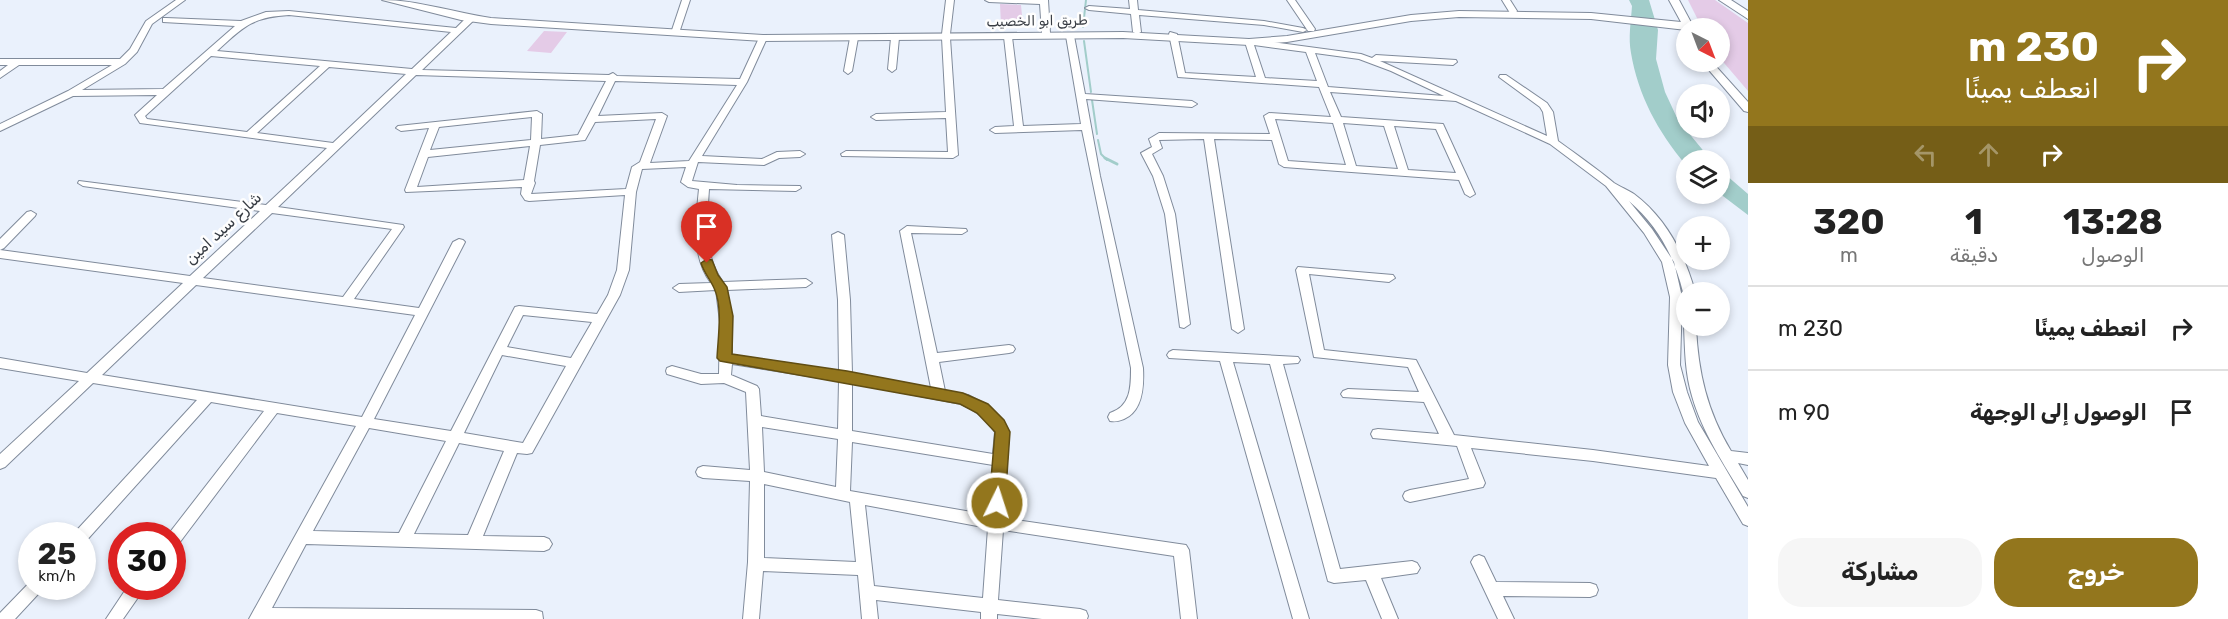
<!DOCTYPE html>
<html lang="ar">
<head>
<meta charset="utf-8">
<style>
	body { margin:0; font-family:Rubik,Vazirmatn,sans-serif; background:#f6f6f6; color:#222; direction:rtl; height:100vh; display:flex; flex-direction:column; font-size:22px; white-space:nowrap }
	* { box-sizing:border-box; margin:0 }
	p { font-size:20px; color:#767676 }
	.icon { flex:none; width:33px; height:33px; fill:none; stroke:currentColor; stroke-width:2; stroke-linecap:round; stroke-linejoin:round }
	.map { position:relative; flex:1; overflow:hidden; direction:ltr }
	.details { display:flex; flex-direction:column; background:#fff; width:480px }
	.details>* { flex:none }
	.top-card { background:#93761d; color:#fff; overflow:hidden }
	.needle { width:39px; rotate:138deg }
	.fabs { position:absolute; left:1676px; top:18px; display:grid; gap:12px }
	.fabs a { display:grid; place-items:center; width:54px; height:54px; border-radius:50%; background:#fff; box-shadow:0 3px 9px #0003; font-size:30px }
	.speed { position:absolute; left:18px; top:522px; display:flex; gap:12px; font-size:30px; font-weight:700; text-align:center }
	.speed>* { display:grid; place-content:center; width:78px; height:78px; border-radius:50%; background:#fff; box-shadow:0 3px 9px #0003; line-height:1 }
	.speed small { font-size:15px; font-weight:400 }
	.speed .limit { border:9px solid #d22; background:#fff; color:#111 }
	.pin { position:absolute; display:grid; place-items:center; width:51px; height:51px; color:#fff; margin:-62px -26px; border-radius:50% 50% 50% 0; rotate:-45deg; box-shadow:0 0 6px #0007 }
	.pin .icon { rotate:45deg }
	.me { position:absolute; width:66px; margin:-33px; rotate:4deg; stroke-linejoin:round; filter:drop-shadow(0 0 4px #0008) }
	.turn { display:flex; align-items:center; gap:21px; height:126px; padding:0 30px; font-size:27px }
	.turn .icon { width:78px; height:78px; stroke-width:2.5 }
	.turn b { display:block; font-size:42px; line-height:51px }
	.lanes { display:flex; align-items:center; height:57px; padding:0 30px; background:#0003; justify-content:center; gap:30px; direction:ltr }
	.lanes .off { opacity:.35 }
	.eta { display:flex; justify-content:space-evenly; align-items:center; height:102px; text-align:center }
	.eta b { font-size:36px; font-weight:700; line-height:42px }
	.cta { display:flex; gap:12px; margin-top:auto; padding:12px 30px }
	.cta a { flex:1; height:69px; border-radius:24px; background:#93761d; color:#fff; font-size:24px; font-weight:700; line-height:69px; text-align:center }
	.cta a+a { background:#f6f6f6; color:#222 }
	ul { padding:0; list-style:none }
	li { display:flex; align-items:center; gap:18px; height:84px; padding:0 30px; border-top:2px solid #e0e0e0 }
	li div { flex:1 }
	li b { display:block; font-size:22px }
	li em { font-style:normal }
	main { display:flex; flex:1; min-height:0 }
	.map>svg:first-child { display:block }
	.green { fill:#e4cbe7 }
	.water { fill:#a2cdca }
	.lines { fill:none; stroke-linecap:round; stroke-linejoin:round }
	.stream-far1 { stroke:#a2cdca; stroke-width:2 }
	.stream { stroke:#a2cdca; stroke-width:3 }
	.minor-casing { stroke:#808b9b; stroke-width:2 }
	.major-casing { stroke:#808b9b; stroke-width:2 }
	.minor { fill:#fff; fill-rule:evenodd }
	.major { fill:#fff; fill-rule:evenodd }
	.route { fill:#93761d; stroke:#604d13; stroke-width:1.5 }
	.labels { text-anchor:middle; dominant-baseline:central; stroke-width:5; stroke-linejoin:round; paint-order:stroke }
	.far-street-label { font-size:14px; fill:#373c43; stroke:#fefefe }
	.street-label { font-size:16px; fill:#373c43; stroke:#fefefe }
</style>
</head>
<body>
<main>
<section class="details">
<div class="top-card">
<div class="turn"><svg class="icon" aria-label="right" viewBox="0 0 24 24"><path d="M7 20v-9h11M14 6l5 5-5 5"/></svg><div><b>230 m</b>انعطف يمينًا</div></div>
<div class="lanes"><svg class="icon off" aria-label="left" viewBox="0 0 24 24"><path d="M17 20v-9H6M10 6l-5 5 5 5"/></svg><svg class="icon off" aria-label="ahead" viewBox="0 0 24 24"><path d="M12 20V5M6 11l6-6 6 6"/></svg><svg class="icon" aria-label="right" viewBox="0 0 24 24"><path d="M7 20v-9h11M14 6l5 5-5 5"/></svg></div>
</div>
<div class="eta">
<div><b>13:28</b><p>الوصول</p></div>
<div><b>1</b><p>دقيقة</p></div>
<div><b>320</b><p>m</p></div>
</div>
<ul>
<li><svg class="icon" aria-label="right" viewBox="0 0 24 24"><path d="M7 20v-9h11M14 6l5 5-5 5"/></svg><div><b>انعطف يمينًا</b></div><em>230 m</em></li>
<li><svg class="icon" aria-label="arrive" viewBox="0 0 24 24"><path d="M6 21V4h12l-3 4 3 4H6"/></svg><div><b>الوصول إلى الوجهة</b></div><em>90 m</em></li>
</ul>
<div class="cta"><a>خروج</a><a>مشاركة</a></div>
</section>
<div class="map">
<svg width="1748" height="619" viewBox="0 0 1748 619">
	<rect width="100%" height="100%" fill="#eaf1fc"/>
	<!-- green -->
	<path class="green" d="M1688,0h27l33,23v68l-29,-34v-29h-17z
		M1000,4l21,1 2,21 -22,-1z
		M544,31l23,1 -16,21 -24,-2z"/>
	<!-- water -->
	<path class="water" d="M1629,0h20l9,30 -2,29 9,33 13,28 33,40h-25v5c-28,-33 -48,-70 -55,-112 -3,-15 0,-32 1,-47z
		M1719,169l29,25v21l-29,-22z"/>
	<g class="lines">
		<!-- stream-far1 -->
		<path class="stream-far1" d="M1083,27l3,-27
			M1084,41l7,51
			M1092,100l5,34
			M1098,140l3,14 6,6"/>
		<!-- stream -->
		<path class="stream" d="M1105,158l12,6"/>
		<!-- minor casing -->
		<g class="minor-casing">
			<path id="minor" d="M176,0h9l-33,24 -15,28 -12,12 -43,26 81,-1 72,-63 -72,-4v-4h3l75,3 25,-9 23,-1 167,17 11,-11h6v4l-51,49 187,5 4,-2 4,3 123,3 19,-41 7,-2 1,2 -20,44 -45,74 60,3 15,-7 23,-1 5,3 -5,3 -21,1 -15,7 -66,-3 -6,19 45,4 63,1 1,2 -5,3 -87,-2c-2,31 -6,67 14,93l83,-3 6,4 -6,4 -79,3 5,32v33l107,16 -1,-71 -6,-65 6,-3 6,3 6,65 2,73 79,15 -31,-157 7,-5 59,3 1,2 -5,3 -51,-1 26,120 72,-8 4,1 2,3 -2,3 -4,1 -70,9 6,29 23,4 17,9 15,13 9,15 -6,86 183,27 3,5 8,69h-16l-7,-63 -171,-26 -5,70 82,9 6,2 2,5 -1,3h-45l-45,-5v5h-16v-7l-105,-12 2,19h-16l-4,-44 -95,-4 -4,48h-16l5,-57 2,-81 -47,-3 -5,-2 -2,-4 2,-4 5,-2 47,4 -4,-78 -22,-9 -23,1 -34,-10 -1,-3 1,-3 5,-2 29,8h18l1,-52 -4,-32 -37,2 -6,-4 6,-4 32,-1c-20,-26 -15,-64 -12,-94l-11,-2 -7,-5 5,-15 -44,2 -6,23 -7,78 -9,25 -88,158 -5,1 -10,-1 -34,83 61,1 5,2 3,5 -3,5 -5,2 -238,-7 -34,64 264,2 6,2 1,7h-294l107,-193 -79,-13 -100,133 -5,1v-11h-5l97,-125 -53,-9 -125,139 -4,1v-6h-8l2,-5 121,-131 -104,-17 -88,84 -5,2v-15l79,-73 -79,-13v-10l87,15 96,-90 -183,-25v-8l190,26 70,-65 -177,-25 -5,-3 1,-2 187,24 61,-57 -187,-25 -5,-8 22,-20 -84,1 -73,35v-7l68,-33 44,-26h-93l-19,13v-7l8,-6h-8v-6h120l10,-10 16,-28zM289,15l162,17 -39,37 -195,-18c26,-24 35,-34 72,-36zM211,56l109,10 -73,66 -100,-13 -2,-3zM329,67l77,7 -73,69 -76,-10zM416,75l190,6 -28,54 -37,4 1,-25 -5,-3 -139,15 -2,2 5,3 28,-3 -24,62 1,2 116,-5 -1,7 4,6 4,1 96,-6 -8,75 -9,25 -11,19 -78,-8 -4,1 -64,124 -77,-12 91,-177 -2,-2 -4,-1 -6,3 -34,66 -65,-9 50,-72 -1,-2 -125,-18zM615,81l122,4 -48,76 -39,2 17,-47 -5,-3 -64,3zM532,117l-1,23 -101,10 9,-23zM656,119l-16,43 -8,5 -6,22 -95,5 4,-11 -1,-2 6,-36 45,-5 10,-18zM530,146l-6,34 -107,7 11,-30zM272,213l120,16 -49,68 -140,-19zM196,285l219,30 -53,102 -260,-42zM523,315l69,7 -21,36 -64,-11zM502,355l64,11 -43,77 -59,-10zM732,364l107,17 -1,48 -77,-13 -2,-27 -2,-3 -26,-11zM852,383l109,21c15,6 26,15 34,28l-2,22 -141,-23zM762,427l76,12 -2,48 -72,-15zM369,428l77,13 -47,92 -86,-2zM852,442l141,23 -4,50 -139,-24zM459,443l45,8 -36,84 -54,-1zM764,484l86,18 6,60 -92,-4zM865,505l123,23 -5,70 -109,-12z
				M682,0h8l-10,30 -4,2 -4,-2z
				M946,0h8l-4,34 -2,2 2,2 8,117 -5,3 -111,-2 -1,-2 5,-3 102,1 -2,-34 -70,2 -5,-3 5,-3 70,-2 -4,-74 2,-2 -2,-2z
				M985,0h63l2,33 -4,2 -4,-2 -2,-29 -51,-2z
				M1129,0h8l1,10 126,11 39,7 4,2 -4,2 -39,-7 -125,-10 2,17 -4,2 -4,-2 -2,-18 -42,-4 -4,-2 4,-2 41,3z
				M1287,0h8l20,29 -1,2h-6z
				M1502,0h8l7,11 -1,2h-6z
				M1170,32l7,2 8,39 71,4 -11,-35 4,-3 112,15 11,4 4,-3 80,5 1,2 -4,3 -73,-4 167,75 -4,-24 -3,-5 -41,-30 1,-2h6l41,28 6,9 5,29c19,14 38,27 56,42 6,4 14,7 20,11 32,24 51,61 61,98h-9v3l-3,-3c-9,-36 -25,-66 -54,-91l23,28 22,33 8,35 -2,68 7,27 11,30 50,85v19l-5,-2 -27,-46 -123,-17 -122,-13 14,35 -2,4 -73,15 -5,-2 -2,-4 2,-4 5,-2 59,-11 -12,-33 -84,-8 -2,-4 2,-4 5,-1 61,5 -15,-32 -81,-5 -2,-3 2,-3 5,-2 71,3 -11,-25 -94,-10 -18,-87 2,-3 95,8 2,3 -6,4 -80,-8 15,76 92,10 38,75 139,15 116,16 -24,-43 -12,-31 -5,-27 2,-68 -8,-35 -18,-29 -38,-47 -56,-42 -94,-43 -126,-9 11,25 102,7 32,70 -5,3 -5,-3 -6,-14 -175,-13 -5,-3 -7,-24 -58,-1 30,190 -6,4 -6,-4 -28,-190 -45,1 3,8 -10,6 11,22 12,38 15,110 -6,4 -4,-1 -15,-113 -12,-38 -12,-23 11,-6 -3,-8 10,-6 111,1 -6,-18 5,-3 62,4 -12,-30 -141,-10 -9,-43zM1254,45l52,7 11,29 -52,-3zM1315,53l44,6 32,12 53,25 -116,-9zM1275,119l58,4 13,42 -58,-4zM1343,123l41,3 14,43 -42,-3zM1394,126l42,3 20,44 -48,-3z
				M1070,33l4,3 11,58 107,7 5,3 -5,3 -106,-8 14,77 43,192c1,18 0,43 -19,51 -5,2 -8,3 -14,2l-2,-4 2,-4c21,-7 21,-26 21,-45l-49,-238 -87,3 -5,-3 5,-3 19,-1 -10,-89 4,-3 4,3 11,89 58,-2 -15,-88z
				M854,35l4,3 -6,33 -4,3 -4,-3 6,-33z
				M895,35l4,3 -3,31 -4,3 -4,-3 3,-31z
				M31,211l5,3 -1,2 -31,32 -4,2v-11l27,-27z
				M1686,323v3h10c2,46 11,85 35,125l17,2v12l-10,-2 10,17v18l-5,-2c-19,-32 -41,-64 -51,-100 -7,-23 -7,-46 -8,-70z
				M1173,350l125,7 2,3 -2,3 -15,1 57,205 72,-8 5,2 3,5 -3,5 -36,5 17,41h-16l-16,-39 -32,3 -6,-2 -58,-217 -37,-2 76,257h-16l-73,-258 -51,-3 -2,-3 2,-3z
				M1479,555l5,2 12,25 94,1 6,2 2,5 -2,5 -6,2 -87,-1 11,23h-16l-27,-57 3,-5z
				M32,580v6h11l-2,5 -26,28h-15v-6z
				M128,586h18l-23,33h-17z"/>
		</g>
		<!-- major casing -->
		<g class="major-casing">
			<path id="major" d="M382,0c37,0 73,13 109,18l272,17 360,-3 126,7 38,-3 124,-21 48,-4 132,2 90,9 -12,-22h10l15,28 -8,2 -95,-11 -132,-2 -48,4 -124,21 -38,3 -126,-7 -360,3 -272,-17 -30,-4z
				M1719,0h12l17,11v8z
				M1702,62h10l36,40v10l-4,-1z"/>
		</g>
		<!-- minor -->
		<use href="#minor" class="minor"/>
		<!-- major -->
		<use href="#major" class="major"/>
	</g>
	<!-- route -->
	<path class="route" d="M707,259l5,1 6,15 9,12 6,29 -1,38 115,17 116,22 25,11 16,16 6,12 -5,71 -2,5 -6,2 -6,-2 -2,-5 6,-71 -18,-19 -17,-9 -240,-43 -3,-3c1,-21 6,-51 -3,-70 -4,-9 -10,-15 -13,-25z"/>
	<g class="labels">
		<!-- far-street labels -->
		<g class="far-street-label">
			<text transform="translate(1037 21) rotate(-1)">طريق ابو الخصيب</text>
		</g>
		<!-- street labels -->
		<g class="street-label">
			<text transform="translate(223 228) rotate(-43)">شارع سيد امين</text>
		</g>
	</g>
</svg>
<div class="fabs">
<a><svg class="needle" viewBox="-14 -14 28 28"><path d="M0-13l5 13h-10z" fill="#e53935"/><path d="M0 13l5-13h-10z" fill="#767676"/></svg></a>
<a><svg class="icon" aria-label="sound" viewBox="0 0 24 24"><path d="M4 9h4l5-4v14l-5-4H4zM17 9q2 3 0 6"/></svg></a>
<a><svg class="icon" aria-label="layers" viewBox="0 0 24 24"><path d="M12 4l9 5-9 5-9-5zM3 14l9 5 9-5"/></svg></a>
<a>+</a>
<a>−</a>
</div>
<div class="speed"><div>25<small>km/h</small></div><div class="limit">30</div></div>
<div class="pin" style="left:707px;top:263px;background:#d93025"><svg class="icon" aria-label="arrive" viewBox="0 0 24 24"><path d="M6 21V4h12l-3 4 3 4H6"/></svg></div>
<svg class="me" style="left:997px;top:503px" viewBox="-20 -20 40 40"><circle r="17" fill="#93761d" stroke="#fff" stroke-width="3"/><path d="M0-11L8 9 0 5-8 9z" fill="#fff"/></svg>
</div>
</main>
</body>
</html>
